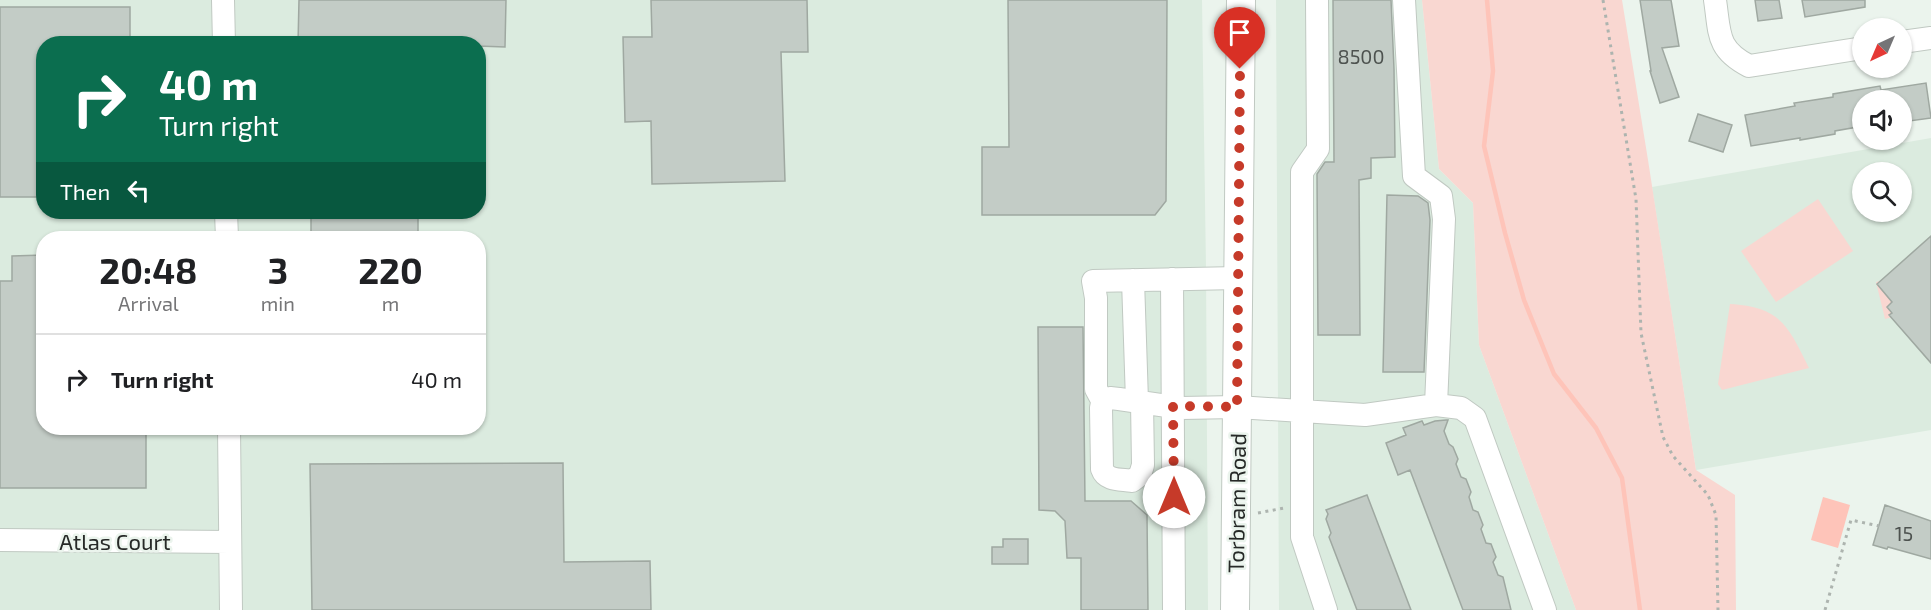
<!DOCTYPE html>
<html lang="en">
<head>
<meta charset="utf-8">
<style>
	body { margin:0; font-family:"Exo 2",sans-serif; background:#f6f6f6; color:#202124; height:100vh; display:flex; flex-direction:column; font-size:22px; white-space:nowrap }
	* { box-sizing:border-box; margin:0 }
	p { font-size:20px; color:#757577 }
	.icon { flex:none; width:33px; height:33px; fill:none; stroke:currentColor; stroke-width:2; stroke-linecap:round; stroke-linejoin:round }
	.map { position:relative; flex:1; overflow:hidden }
	.side { position:absolute; left:36px; top:231px; width:450px; height:204px; display:flex; flex-direction:column; background:#fff; border-radius:24px; box-shadow:0 2px 4px #0004 }
	.side>* { flex:none }
	.banner { position:absolute; left:36px; top:36px; width:450px; height:183px; border-radius:24px; box-shadow:0 2px 4px #0004; background:#0b6e4f; color:#fff; overflow:hidden }
	.needle { width:39px; rotate:224deg }
	.fabs { position:absolute; left:1852px; top:18px; display:grid; gap:12px }
	.fabs a { display:grid; place-items:center; width:60px; height:60px; border-radius:50%; background:#fff; box-shadow:0 2px 4px #0004; font-size:30px }
	.pin { position:absolute; display:grid; place-items:center; width:51px; height:51px; color:#fff; margin:-62px -26px; border-radius:50% 50% 50% 0; rotate:-45deg; box-shadow:0 0 6px #0007 }
	.pin .icon { rotate:45deg }
	.me { position:absolute; width:66px; margin:-33px; rotate:0deg; stroke-linejoin:round; filter:drop-shadow(0 0 4px #0008) }
	.turn { display:flex; align-items:center; gap:21px; height:126px; padding:0 24px; font-size:27px }
	.turn .icon { width:78px; height:78px; stroke-width:2.5 }
	.turn b { display:block; font-size:42px; line-height:51px }
	.then { display:flex; align-items:center; height:57px; padding:0 24px; background:#0003; gap:12px; font-size:22px }
	.eta { display:flex; justify-content:space-evenly; align-items:center; height:102px; text-align:center }
	.eta b { font-size:36px; font-weight:700; line-height:42px }
	ul { padding:0; list-style:none }
	li { display:flex; align-items:center; gap:18px; height:90px; padding:0 24px; border-top:2px solid #e0e0e0 }
	li div { flex:1 }
	li b { display:block; font-size:22px }
	li em { font-style:normal }
	.map>svg:first-child { display:block }
	.built { fill:#dbebdf; fill-rule:evenodd }
	.green { fill:#f9d7d1 }
	.water { fill:#fec4b9 }
	.lines { fill:none; stroke-linecap:round; stroke-linejoin:round }
	.stream { stroke:#fec4b9; stroke-width:4.5 }
	.building { fill:#c3ccc6; stroke:#9fa8a1; stroke-width:1.5 }
	.minor-casing { stroke:#c0c9c2; stroke-width:24 }
	.major-casing { stroke:#c0c9c2; stroke-width:30 }
	.path { stroke:#adb4af; stroke-width:3; stroke-dasharray:3 4.5; stroke-linecap:butt }
	.minor { stroke:#fff; stroke-width:22 }
	.major { stroke:#fff; stroke-width:28 }
	.route { stroke:#c63a29; stroke-width:10; stroke-dasharray:0 18 }
	.labels { text-anchor:middle; dominant-baseline:central; stroke-width:5; stroke-linejoin:round; paint-order:stroke }
	.number-label { font-size:20px; fill:#4d524f }
	.street-label { font-size:22px; fill:#262927; stroke:#ebf4ed }
</style>
</head>
<body>
<div class="map">
<svg width="1931" height="610" viewBox="0 0 1931 610">
	<rect width="100%" height="100%" fill="#ebf4ed"/>
	<!-- built -->
	<path class="built" d="M0,0h1202l4,268 2,342h-1208zM44,44h434v168h-434zM44,238h434v190h-434z
		M1276,0h146l17,169 34,34 6,142 97,265h-297z
		M1931,138v292l-235,40 -44,-283zM1863,172h39v40h-39z"/>
	<!-- green -->
	<path class="green" d="M1422,0h200l26,160 48,310 39,25 1,115h-160l-97,-265 -6,-142 -34,-34z
		M1818,199l35,52 -77,51 -35,-51z
		M1909,274l9,37 -33,8 -9,-37z
		M1730,304c50,3 58,21 79,64l-87,22 -4,-6z"/>
	<!-- water -->
	<path class="water" d="M1823,497l27,8 -12,43 -27,-8z"/>
	<g class="lines">
		<!-- stream -->
		<path class="stream" d="M1487,0l6,71 -9,75 21,87 19,67 30,74 42,54 26,50 18,132"/>
	</g>
	<!-- building -->
	<path class="building" d="M299,0h207l-1,47 -27,-1v-2l-180,-1z
		M651,0h156l1,52h-27l4,129 -133,3 -1,-63 -26,1 -2,-85h29z
		M1008,0h159l-1,201 -11,14h-173v-68h27z
		M1333,0h58l3,69 1,88 -24,1v20l-12,2 1,155h-42l-1,-161 8,-12h9z
		M1640,0h31l8,46 -17,2 17,49 -19,6 -10,-32h1z
		M1755,0h24l3,18 -24,3z
		M1802,0h63v7l-60,10z
		M0,7h130v37h-86v153h-44z
		M1926,83l5,35 -29,4v-22h-39v26l-28,5v3l-35,6v-2l-49,8 -6,-31 50,-9 -1,-3 39,-6v-3l47,-8 1,4z
		M1698,114l34,11 -9,27 -34,-11z
		M1387,195l31,1 10,7 2,17 -6,152h-41z
		M311,212h107v26h-107z
		M1931,236v127l-42,-48 3,-2 -5,-6 5,-5 -15,-18z
		M44,255v173h102v60h-146v-207h12v-25z
		M1038,327h45l2,174h46l16,14 1,95h-67v-52h-14l-2,-37 -10,-10 -16,-1z
		M1446,420h2l-4,11 5,13 4,3 5,12 -2,5 5,13 5,2 5,13 -2,5 4,13 5,2 5,13 -2,4 5,14 5,1 5,13 -3,5 5,13 5,2 8,33h-48l-53,-140 -12,5 -12,-32 20,-8 -3,-7 19,-7 2,4 11,-4z
		M563,463l1,99 86,-1 1,49h-339l-2,-146z
		M1367,495l44,115h-54l-28,-73 2,-4 -5,-14 2,-5 -2,-4z
		M1885,505l46,16v38l-43,-12 -1,2 -14,-4z
		M1003,539h25v25h-36v-17h11z"/>
	<g class="lines">
		<!-- minor casing -->
		<g class="minor-casing">
			<path id="minor" d="M223,0l1,44
				M1317,0l1,149 -16,23v365l24,73
				M1404,0l10,176 27,20 3,23 -8,186
				M1715,0c5,33 1,49 34,66l114,-18
				M1902,42l29,-4
				M226,212l1,26
				M1172,279l2,331
				M1133,280l4,121
				M1103,402l-7,-13v-91l-3,-17 145,-3
				M1142,402l1,63 -3,10 -8,6c-11,-2 -26,0 -30,-12l-1,-61 1,-5 8,-5 9,1 62,9 56,-1 128,8 71,-10 25,3 14,10 70,192
				M229,428l2,182
				M0,540l230,2"/>
		</g>
		<!-- major casing -->
		<g class="major-casing">
			<path id="major" d="M1235,610l6,-610"/>
		</g>
		<!-- path -->
		<path class="path" d="M1603,0l33,199 5,134 22,104 10,19 35,39 8,20 2,95
			M1258,513l26,-5
			M1825,610l26,-90 28,6"/>
		<!-- minor -->
		<use href="#minor" class="minor"/>
		<!-- major -->
		<use href="#major" class="major"/>
	</g>
	<g class="lines">
		<!-- route -->
		<path class="route" d="M1174,497l-1,-91 64,1 3,-338"/>
	</g>
	<g class="labels">
		<!-- number labels -->
		<g class="number-label">
			<text x="1361" y="56">8500</text>
			<text x="1904" y="533">15</text>
		</g>
		<!-- street labels -->
		<g class="street-label">
			<text transform="translate(1236 503) rotate(-89)">Torbram Road</text>
			<text x="115" y="541">Atlas Court</text>
		</g>
	</g>
</svg>
<div class="fabs">
<a><svg class="needle" viewBox="-14 -14 28 28"><path d="M0-13l5 13h-10z" fill="#e53935"/><path d="M0 13l5-13h-10z" fill="#757577"/></svg></a>
<a><svg class="icon" aria-label="sound" viewBox="0 0 24 24"><path d="M4 9h4l5-4v14l-5-4H4zM17 9q2 3 0 6"/></svg></a>
<a><svg class="icon" aria-label="search" viewBox="0 0 24 24"><circle cx="10" cy="10" r="6"/><path d="M15 15l6 6"/></svg></a>
</div>
<div class="pin" style="left:1240px;top:69px;background:#d93025"><svg class="icon" aria-label="arrive" viewBox="0 0 24 24"><path d="M6 21V4h12l-3 4 3 4H6"/></svg></div>
<svg class="me" style="left:1174px;top:497px" viewBox="-20 -20 40 40"><circle r="19" fill="#fff"/><path d="M0-13L10 11 0 6-10 11z" fill="#c63a29"/></svg>
<div class="banner">
<div class="turn"><svg class="icon" aria-label="right" viewBox="0 0 24 24"><path d="M7 20v-9h11M14 6l5 5-5 5"/></svg><div><b>40 m</b>Turn right</div></div>
<div class="then">Then<svg class="icon" aria-label="left" viewBox="0 0 24 24"><path d="M17 20v-9H6M10 6l-5 5 5 5"/></svg></div>
</div>
<section class="side">
<div class="eta">
<div><b>20:48</b><p>Arrival</p></div>
<div><b>3</b><p>min</p></div>
<div><b>220</b><p>m</p></div>
</div>
<ul>
<li><svg class="icon" aria-label="right" viewBox="0 0 24 24"><path d="M7 20v-9h11M14 6l5 5-5 5"/></svg><div><b>Turn right</b></div><em>40 m</em></li>
</ul>
</section>
</div>
</body>
</html>
